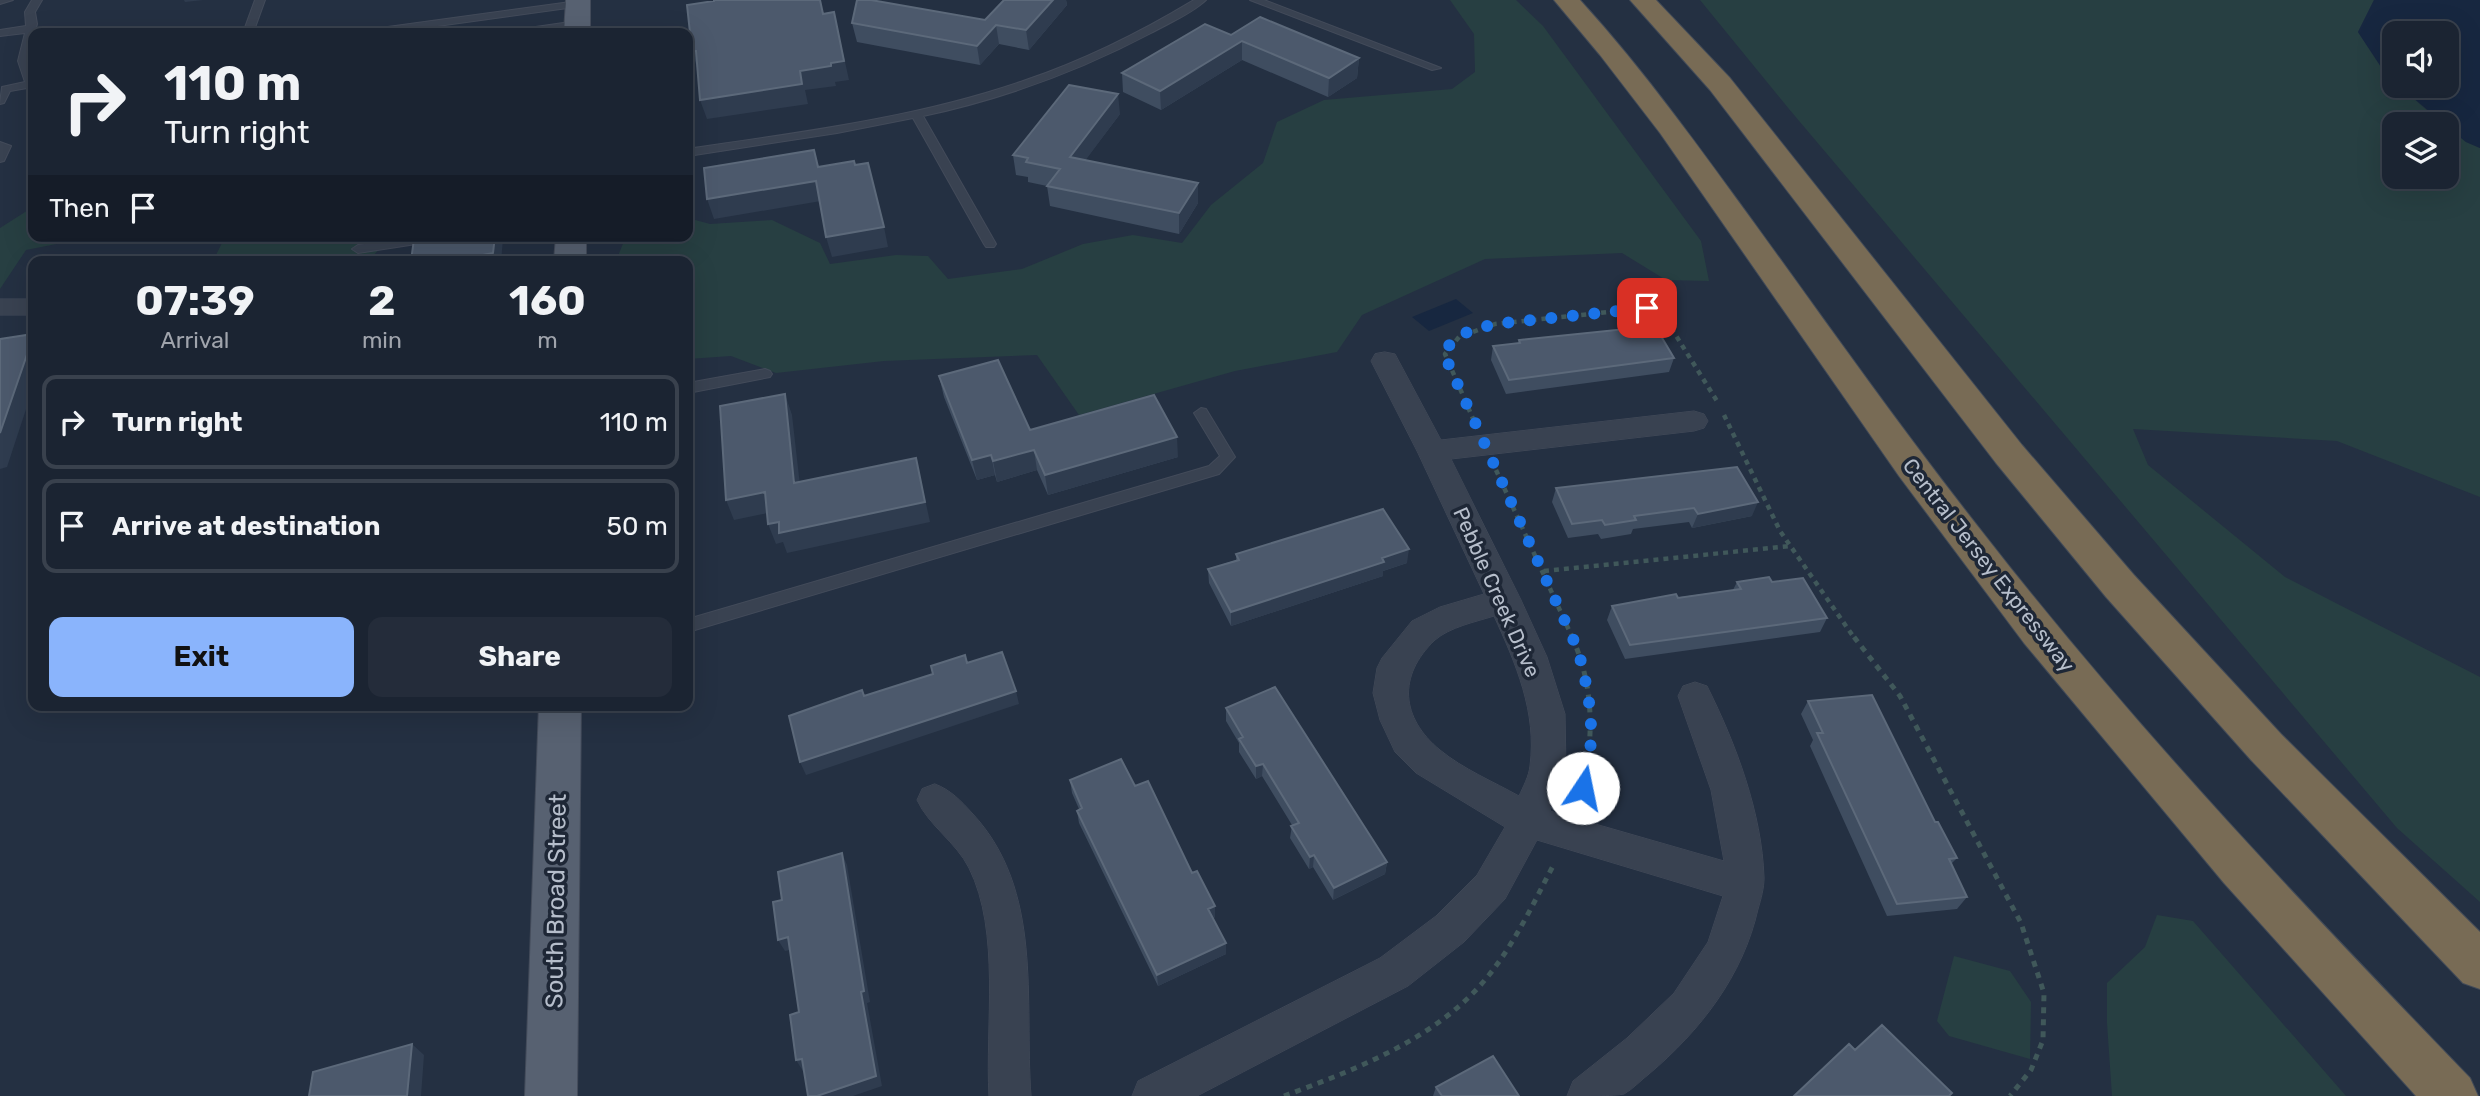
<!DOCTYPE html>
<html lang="en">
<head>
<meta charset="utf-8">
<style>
	body { margin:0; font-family:Rubik,sans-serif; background:#242c3a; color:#f1f3f6; height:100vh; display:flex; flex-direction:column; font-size:26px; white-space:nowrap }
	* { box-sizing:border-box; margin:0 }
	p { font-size:23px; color:#a0a4ac }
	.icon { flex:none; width:38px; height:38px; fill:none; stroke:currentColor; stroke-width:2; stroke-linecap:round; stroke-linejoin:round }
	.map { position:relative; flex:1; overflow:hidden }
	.panel { position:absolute; left:28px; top:256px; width:665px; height:455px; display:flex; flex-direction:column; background:#1b2432; border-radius:14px; box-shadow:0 7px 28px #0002,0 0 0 2px #39414d }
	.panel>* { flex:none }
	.top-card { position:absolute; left:28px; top:28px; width:665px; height:214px; border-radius:14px; box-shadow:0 7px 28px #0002,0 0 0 2px #39414d; background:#1b2432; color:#f1f3f6; overflow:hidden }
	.fabs { position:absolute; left:2382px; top:21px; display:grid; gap:14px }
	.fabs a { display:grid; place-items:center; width:77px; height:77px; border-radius:14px; background:#1b2432; box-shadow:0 7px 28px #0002,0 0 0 2px #39414d; font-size:35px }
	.pin { position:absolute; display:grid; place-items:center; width:60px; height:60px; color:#fff; margin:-30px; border-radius:14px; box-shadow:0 4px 10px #0006 }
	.me { position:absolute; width:77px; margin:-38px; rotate:11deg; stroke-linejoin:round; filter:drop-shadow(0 0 5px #0008) }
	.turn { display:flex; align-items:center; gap:24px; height:147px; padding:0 21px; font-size:32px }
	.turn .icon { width:91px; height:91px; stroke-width:2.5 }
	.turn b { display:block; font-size:49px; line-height:60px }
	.then { display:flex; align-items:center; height:66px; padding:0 21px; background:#0003; gap:14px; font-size:26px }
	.eta { display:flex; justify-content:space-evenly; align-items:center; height:119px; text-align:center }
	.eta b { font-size:42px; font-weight:700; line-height:49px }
	.action { display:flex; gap:14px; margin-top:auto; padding:14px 21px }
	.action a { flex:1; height:80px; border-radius:14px; background:#8ab4fc; color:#111; font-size:28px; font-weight:700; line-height:80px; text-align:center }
	.action a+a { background:#242c3a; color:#f1f3f6 }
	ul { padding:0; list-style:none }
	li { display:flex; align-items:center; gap:21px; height:94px; margin:0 14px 10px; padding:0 7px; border:4px solid #39414d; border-radius:14px }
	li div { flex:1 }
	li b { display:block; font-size:26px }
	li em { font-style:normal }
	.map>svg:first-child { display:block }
	.green { fill:#273f42 }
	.water { fill:#172740 }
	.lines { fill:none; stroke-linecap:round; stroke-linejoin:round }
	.service-casing { stroke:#434b5a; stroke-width:2 }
	.minor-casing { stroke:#434b5a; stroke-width:1 }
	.primary-casing { stroke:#434b5a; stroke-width:2 }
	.motorway-casing { stroke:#414a58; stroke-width:2 }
	.path-far1 { stroke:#40585a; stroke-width:4.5; stroke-dasharray:5 5; stroke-linecap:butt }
	.path { stroke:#40585a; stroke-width:5; stroke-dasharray:6 6; stroke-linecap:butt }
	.service { fill:#394251; fill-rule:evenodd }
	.minor { fill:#394251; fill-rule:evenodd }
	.primary { fill:#576171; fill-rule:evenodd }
	.motorway { fill:#786b55; fill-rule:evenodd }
	.wall { fill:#3f4d60 }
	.shaded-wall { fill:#2f3c4f }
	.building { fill:#4c596c; stroke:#5c697a; stroke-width:2 }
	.route { stroke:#1a73e8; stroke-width:12; stroke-dasharray:0 21.6 }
	.labels { text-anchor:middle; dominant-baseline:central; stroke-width:7; stroke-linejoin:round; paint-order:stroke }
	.street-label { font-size:21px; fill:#b6becb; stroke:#1e2736 }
	.near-street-label { font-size:24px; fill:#b6becb; stroke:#1e2736 }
</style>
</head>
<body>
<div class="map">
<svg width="2480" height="1096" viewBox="0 0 2480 1096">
	<rect width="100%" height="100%" fill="#243042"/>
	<!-- green -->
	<path class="green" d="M1450,0h66l27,26 158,215 8,40 -43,-1 -44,-27 -137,6 -123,56 -25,37 -102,19 -156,44 -42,-60 -153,6 -108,12 -45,-17 -43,3v-98h-72l10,-25h62v-18l22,6 62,-4 48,23 10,21 66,-9 32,1 20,23 74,-10 61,-25 50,-9 49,8 29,-38 52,-42 14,-41 47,-22 128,-11 23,-17 -1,-38z
		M1700,0h674l-16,32 27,41 9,9v4h5l44,38h-49v53h52l1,-50 19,15 14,6v349l-143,-56 -204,-12 15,36 137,112 195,100v225l-83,-74 -608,-719z
		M33,207v29h64l-71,14 -26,39v-61z
		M392,236l-24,25h-155l12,-24z
		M2157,915l36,6 153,175h-234l-5,-73v-40l38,-36z
		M1954,956l56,15 21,31 -1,57 -81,-23 -12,-15z"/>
	<!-- water -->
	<path class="water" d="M2374,0h106v148l-14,-6 -67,-56h47v-53h-52v49l-9,-9 -27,-41z
		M1456,299l17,14 -44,18 -17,-14z"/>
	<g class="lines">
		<!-- service casing -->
		<g class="service-casing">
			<path id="service" d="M0,0h13l-13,4z
				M32,0h10l-7,12 2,12 -9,37 5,14v12l-23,4 -6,12 -4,1 2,-17 23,-5 -7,-21 7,-28 -25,3v-6l26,-4 -1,-14z
				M255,0h10l-12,33h-10z
				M1194,0h12c-15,14 -37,23 -55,33 -72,38 -148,66 -228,83l73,128 -2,3h-8l-2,-3 -71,-126 -76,15 -149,23v-7c114,-17 229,-31 338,-69 59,-20 115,-48 168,-80z
				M1250,0h14l177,68 -9,2z
				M578,1l4,1v4l-195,27h-26l5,-3z
				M577,21l5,3 -1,2 -46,7h-25l5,-3z
				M0,142l11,4 -7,15 -4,1z
				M416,236h32l-6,4 -84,13 -6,-4 6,-4z
				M765,369l5,2 2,3 -2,3 -82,16v-10z
				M1201,408l5,1 29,48 -16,17 -531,158v-13l521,-153 11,-10 -26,-43z"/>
		</g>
		<!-- minor casing -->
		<g class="minor-casing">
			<path id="minor" d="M0,299h33v16h-33z
				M1385,352l10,2 46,86 253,-29 10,3 4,7 -4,7 -10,3 -243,28 70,141 26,57 18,57 1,54 -16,43 174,50 -13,-71 -33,-94 5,-10 12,-4 12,4c29,58 55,127 57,192 0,10 -3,21 -6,31 -15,67 -58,122 -109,165 -8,6 -16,15 -25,20 -9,2 -44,2 -57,2l6,-15 54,-43 47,-45 34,-51 15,-46 -186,-56 -32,59 -41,43 -56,44 -211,110h-65l6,-15 242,-123 56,-42 41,-41 28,-48 -89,-54 -21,-21 -15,-32 -7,-27 4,-25 5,-10 30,-37 28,-14 44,-13 -67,-143 -46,-90 4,-7zM1494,616c22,48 43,96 36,150 -1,10 -7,21 -11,30 -25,-14 -56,-27 -79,-46 -39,-32 -43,-74 -5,-110 15,-13 40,-18 59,-24z
				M935,784c16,6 26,17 37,29 72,77 52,187 59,283h-42c-4,-70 12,-164 -20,-228 -13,-26 -40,-42 -52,-68l5,-11z"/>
		</g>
		<!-- primary casing -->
		<g class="primary-casing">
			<path id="primary" d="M566,0h24v33h-26z
				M556,236h30v25h-32z
				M539,705h42l-4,391h-52z"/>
		</g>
		<!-- motorway casing -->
		<g class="motorway-casing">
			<path id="motorway" d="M1554,0h26c65,71 120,149 177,227 76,105 150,210 230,311 149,191 315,366 483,540l8,18h-62l-192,-213 -200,-240 -125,-167 -239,-343 -60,-78z
				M1630,0h26l74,78 292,367 112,130 147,159 199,198v57l-17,-6 -212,-223 -145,-163 -110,-134 -286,-373z"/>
		</g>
		<!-- path-far1 -->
		<path class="path-far1" d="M1724,415l56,116 75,108
			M1474,421l-29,-67 14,-17 36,-13 152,-16 9,1 7,6 54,86
			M1496,470l77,169
			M1544,571l247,-25"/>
		<!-- path -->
		<path class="path" d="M1572,637c24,53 22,110 7,164
			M1854,637l46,59 121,227 23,70 -1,47 -12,30 -21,26
			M1284,1096c73,-27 155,-58 205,-121 27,-34 45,-73 65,-111"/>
		<!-- service -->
		<use href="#service" class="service"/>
		<!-- minor -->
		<use href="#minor" class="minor"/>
		<!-- primary -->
		<use href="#primary" class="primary"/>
		<!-- motorway -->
		<use href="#motorway" class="motorway"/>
	</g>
	<!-- wall -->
	<path class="wall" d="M1004,0h62l1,5 -38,45 -30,-6 -19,21 -123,-23 -5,-19 133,-3z
		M1231,35l128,23 -2,20 -29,19 -86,-37 -81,50 -38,-18 -1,-19z
		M1120,114l-35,46 113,23v20l-19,31 -129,-28 -3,-20 -19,-4v-5l-12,-2 -3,-20z
		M1519,340l155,18 -5,14 -163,22 -15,-34 2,-14 25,-3z
		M939,376l91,54 148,27 -130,38 -11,-25 -40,12 -2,-7 -18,5 -33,-83z
		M1556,488l196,28 -60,12 -3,-6 -56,7 -2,5 -30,5 -3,-5 -30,4 -16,-36z
		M1236,554l171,9 -24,8v5l-152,50 -22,-43 -1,-14 28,-9z
		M1737,582h35l55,36 -7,14 -195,27 -18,-39 5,-14 121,-16z
		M1808,701l127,121 22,36 -6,6 16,33 -10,12 -70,7 -77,-170 3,-6 -12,-26z
		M1226,708l161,154 -2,12 -52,26 -20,-33 -4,2 -19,-31 2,-13 -30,-49 -6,3 -17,-27v-9l-13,-22z
		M1070,780l65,6 57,87 23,44 -2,1 13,25v11l-68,32 -79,-163 -2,-12 2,-2 -7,-16z
		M1436,1087l83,9h-86z"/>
	<!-- shaded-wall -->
	<path class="shaded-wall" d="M184,0h19l-18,2z
		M1053,0h13l1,5 -38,45 -3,-20z
		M834,12l15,68 -14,2 1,4 -31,4 3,14 -101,15 -7,-19 131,-37z
		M996,25l3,19 -19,21 -3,-19z
		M1242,41v19l-81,50 -1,-19z
		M692,51h4l2,20z
		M1359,58l-2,20 -29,19 1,-19z
		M1118,94l2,20 -47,63 -3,-20z
		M816,181l5,20 -107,18 -7,-20z
		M1198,183v20l-19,31v-21z
		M884,227l4,20 -56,10 -6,-20z
		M495,236h6l2,3 -2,22h-49z
		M33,337v51l-26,79 -7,2v-36z
		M785,394l7,21 10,88 -8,-20z
		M1177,437l1,20 -130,38 -3,-20z
		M1034,450l3,20 -40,12 -4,-21z
		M991,455l4,20 -18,5 -5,-20z
		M916,458l14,64 -143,31 -4,-11 -7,2 -8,-20z
		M765,492l8,20 -39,8 -8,-20z
		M1758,502l-6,14 -60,12 6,-14z
		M1409,549l-2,14 -24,8v5l-152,50v-14z
		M1016,691l3,13 -213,71 -6,-13z
		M1263,764l-1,12 -6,3v-13z
		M842,853l5,12 23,137 -3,1 15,83 -29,10h-36l44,-104z
		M1314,855l-1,12 -4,2 1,-12z
		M1387,862l-2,12 -52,26 1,-12z
		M1215,906v11l-6,3 -1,-11z
		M788,937l7,12 -10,2 -7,-11z
		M1226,943v11l-68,32 -1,-11z
		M412,1044l12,11 -3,41h-14z
		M802,1059l7,10 -6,2 -7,-11z"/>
	<!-- building -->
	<path class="building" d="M714,0h106l3,14 11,-2 10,49 -13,2v3l-31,5 2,13 -102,16 -4,-49h-4l-5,-46 27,-4z
		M857,0h14l114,20 19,-20h49l-27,30 -30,-5 -19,21 -125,-23z
		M1260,17l99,41 -30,20 -87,-37 -82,50 -38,-18 83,-49 26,11z
		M1069,85l49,9 -48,63 128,26 -19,30 -132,-27 13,-17 -34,-7 2,-4 -15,-3z
		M814,150l4,17 36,-6 1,4 13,-2 16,64 -58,10 -10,-56 -109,18 -3,-31z
		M431,236h64l-2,17 -41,8h-41l3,-22z
		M1655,326l19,32 -165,22 -16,-34 27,-3 -1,-3z
		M33,334v3l-33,96v-94z
		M998,360l32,70 124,-35 23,42 -132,38 -11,-25 -41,11 -2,-6 -19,5 -33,-84z
		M785,394l9,89 122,-25 9,44 -146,31v-11l-11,2 -3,-32 -39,8 -6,-94z
		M1737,467l21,35 -60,12 -4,-6 -60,8 2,4 -31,5 -3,-5 -30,4 -16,-36z
		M1383,509l26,40 -27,9 2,4 -153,50 -23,-43 31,-9 -3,-6z
		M1769,577l3,5 31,-4 24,40 -197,27 -18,-39 64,-12 2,4 63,-9 -4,-7z
		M1002,652l14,39 -216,71 -11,-46 73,-26 2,6 69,-22 -2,-8 34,-11 2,8z
		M1275,687l112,175 -53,26 -20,-33 -4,2 -19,-31 8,-3 -36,-59 -7,2 -17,-27 4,-2 -17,-29z
		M1872,695l63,127h3l19,36 -8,1 18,38 -70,7 -80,-171h6l-15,-32z
		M1121,759l14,27 13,-5 44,92 5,-2 18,35 -7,3 18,34 -69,32 -80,-164 5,-3 -12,-28z
		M842,853l22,138 -3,1 15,84 -59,20h-9l-6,-37 -6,1 -6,-45 9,-3 -11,-75 -10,3 -5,-38 9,-2 -4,-28z
		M1882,1025l70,68 -3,3h-155l55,-52 6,6z
		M412,1044l-5,52h-98l4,-24z
		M1493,1056l26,40h-77l-6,-9z"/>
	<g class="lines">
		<!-- route -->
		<path class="route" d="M1583,788c14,-50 8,-89 -5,-138l-134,-296c9,-21 31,-25 51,-30l152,-16"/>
	</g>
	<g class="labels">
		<!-- street labels -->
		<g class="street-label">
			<text transform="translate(1989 565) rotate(52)">Central Jersey Expressway</text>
			<text transform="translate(1497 592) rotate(66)">Pebble Creek Drive</text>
		</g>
		<!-- near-street labels -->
		<g class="near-street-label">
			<text transform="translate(556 901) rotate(-89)">South Broad Street</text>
		</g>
	</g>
</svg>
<div class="fabs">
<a><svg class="icon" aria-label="sound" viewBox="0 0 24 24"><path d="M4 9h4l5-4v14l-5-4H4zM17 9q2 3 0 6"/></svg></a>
<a><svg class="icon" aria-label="layers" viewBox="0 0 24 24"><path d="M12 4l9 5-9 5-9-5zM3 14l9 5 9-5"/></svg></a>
</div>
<div class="pin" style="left:1647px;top:308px;background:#d93025"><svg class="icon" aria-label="arrive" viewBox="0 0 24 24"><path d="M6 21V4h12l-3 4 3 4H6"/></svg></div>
<svg class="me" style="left:1583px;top:788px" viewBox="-20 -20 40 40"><circle r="19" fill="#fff"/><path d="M0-13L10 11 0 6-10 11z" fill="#1a73e8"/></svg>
<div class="top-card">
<div class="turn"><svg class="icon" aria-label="right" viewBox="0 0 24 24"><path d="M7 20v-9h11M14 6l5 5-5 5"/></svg><div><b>110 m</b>Turn right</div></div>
<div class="then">Then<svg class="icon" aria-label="arrive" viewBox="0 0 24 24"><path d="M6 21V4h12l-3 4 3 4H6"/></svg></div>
</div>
<section class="panel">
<div class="eta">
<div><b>07:39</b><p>Arrival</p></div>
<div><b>2</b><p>min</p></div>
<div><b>160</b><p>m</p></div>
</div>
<ul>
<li><svg class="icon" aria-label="right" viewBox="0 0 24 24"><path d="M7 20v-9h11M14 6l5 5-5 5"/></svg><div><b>Turn right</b></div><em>110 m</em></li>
<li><svg class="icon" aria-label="arrive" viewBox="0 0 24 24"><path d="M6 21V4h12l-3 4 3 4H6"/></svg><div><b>Arrive at destination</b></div><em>50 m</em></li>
</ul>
<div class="action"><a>Exit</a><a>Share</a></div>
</section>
</div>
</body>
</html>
